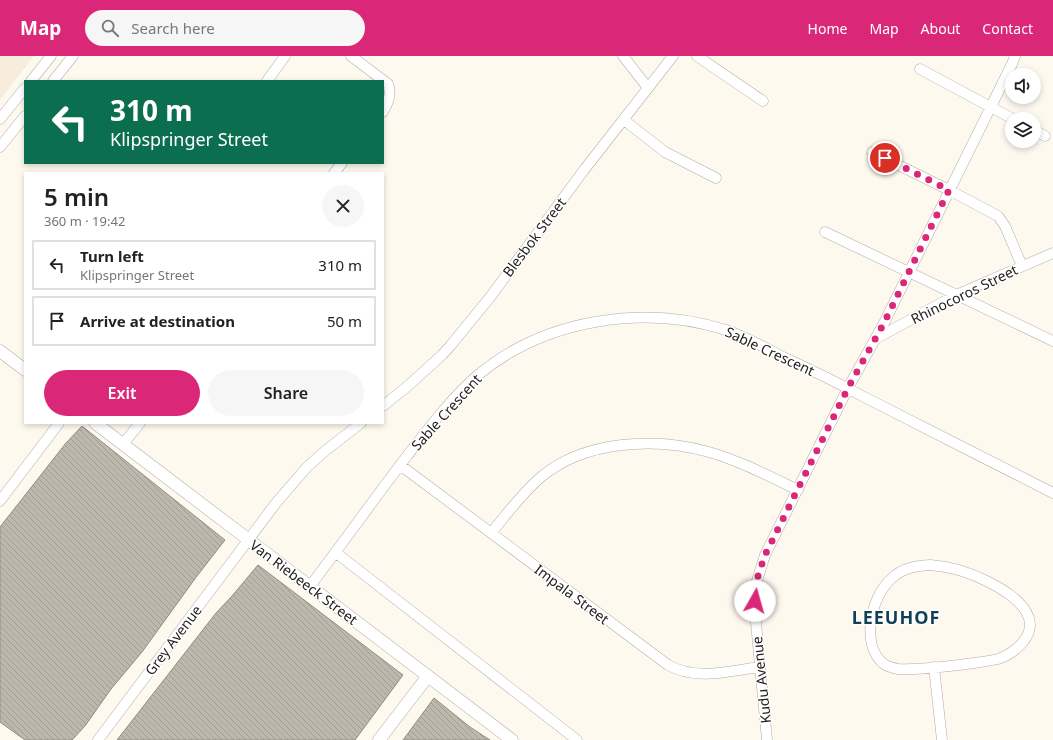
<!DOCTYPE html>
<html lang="en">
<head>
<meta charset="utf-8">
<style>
	body { margin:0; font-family:"Noto Sans",sans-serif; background:#f6f6f6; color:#222; height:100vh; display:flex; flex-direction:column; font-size:15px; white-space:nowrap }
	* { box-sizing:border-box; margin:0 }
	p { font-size:13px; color:#767676 }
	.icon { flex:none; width:22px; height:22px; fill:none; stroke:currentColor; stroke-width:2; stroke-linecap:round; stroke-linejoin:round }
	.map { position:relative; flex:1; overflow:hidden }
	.side { position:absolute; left:24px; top:116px; width:360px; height:252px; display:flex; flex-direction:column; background:#fff; border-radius:0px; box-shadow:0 2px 6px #0003 }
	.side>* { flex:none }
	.hud { position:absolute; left:24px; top:24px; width:360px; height:84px; border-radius:0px; box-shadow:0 2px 6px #0003; background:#0b6e4f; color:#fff; overflow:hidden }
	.tools { position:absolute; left:1005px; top:12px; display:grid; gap:8px }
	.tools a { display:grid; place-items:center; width:36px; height:36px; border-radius:50%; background:#fff; box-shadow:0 2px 6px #0003; font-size:20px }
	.pin { position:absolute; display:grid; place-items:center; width:34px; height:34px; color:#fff; margin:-17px; border:2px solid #fff; border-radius:50%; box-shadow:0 1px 4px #0007 }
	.me { position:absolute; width:44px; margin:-22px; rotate:7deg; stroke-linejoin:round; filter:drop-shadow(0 0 3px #0008) }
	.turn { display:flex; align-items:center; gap:14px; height:84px; padding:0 20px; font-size:18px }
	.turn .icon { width:52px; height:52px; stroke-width:2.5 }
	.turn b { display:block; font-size:28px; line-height:34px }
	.round { display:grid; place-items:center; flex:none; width:42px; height:42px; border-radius:21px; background:#f6f6f6 }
	.overview { display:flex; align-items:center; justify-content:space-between; height:68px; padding:0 20px }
	h1 { font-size:24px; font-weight:600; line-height:30px }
	.action { display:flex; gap:8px; margin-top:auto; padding:8px 20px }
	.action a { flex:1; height:46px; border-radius:24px; background:#db2777; color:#fff; font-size:16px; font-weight:600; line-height:46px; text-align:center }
	.action a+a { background:#f6f6f6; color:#222 }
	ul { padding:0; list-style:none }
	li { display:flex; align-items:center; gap:12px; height:50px; margin:0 8px 6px; padding:0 12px; border:2px solid #e0e0e0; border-radius:0px }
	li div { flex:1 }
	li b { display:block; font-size:15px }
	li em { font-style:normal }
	header { display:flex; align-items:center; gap:24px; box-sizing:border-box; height:56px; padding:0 20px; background:#db2777; color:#fff }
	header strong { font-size:19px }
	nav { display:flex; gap:22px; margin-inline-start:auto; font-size:14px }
	.search { width:280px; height:36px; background:#f6f6f6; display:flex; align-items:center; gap:10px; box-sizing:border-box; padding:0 14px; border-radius:22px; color:#767676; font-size:15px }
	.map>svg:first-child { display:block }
	.built { fill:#f7eddd }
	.building { fill:url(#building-back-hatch); stroke:#928d84 }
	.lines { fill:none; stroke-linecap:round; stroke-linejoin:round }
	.minor-casing { stroke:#b2aca3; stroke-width:11 }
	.tertiary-casing { stroke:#b2aca3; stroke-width:13 }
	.minor { stroke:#fff; stroke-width:10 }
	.tertiary { stroke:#fff; stroke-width:12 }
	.route { stroke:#db2777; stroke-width:7; stroke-dasharray:0 12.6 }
	.labels { text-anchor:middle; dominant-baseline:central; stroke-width:3; stroke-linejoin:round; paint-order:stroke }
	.street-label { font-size:14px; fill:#24221e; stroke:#fff }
	.district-label { font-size:18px; font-weight:bold; letter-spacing:1px; fill:#113f54; stroke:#fff }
</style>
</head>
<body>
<header>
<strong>Map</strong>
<div class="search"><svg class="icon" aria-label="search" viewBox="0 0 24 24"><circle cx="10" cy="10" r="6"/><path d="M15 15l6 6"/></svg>Search here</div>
<nav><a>Home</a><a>Map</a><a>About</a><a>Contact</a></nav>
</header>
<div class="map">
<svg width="1053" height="684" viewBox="0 0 1053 684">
	<defs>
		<pattern id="building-back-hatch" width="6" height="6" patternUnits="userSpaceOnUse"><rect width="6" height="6" fill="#bdb8ae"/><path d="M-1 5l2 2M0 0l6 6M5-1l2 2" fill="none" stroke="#a29e95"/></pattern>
	</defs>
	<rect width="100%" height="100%" fill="#fef9ef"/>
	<!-- built -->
	<path class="built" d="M0,0h34l-34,44z"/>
	<!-- building -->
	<path class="building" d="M82,370l143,114 -28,36 -55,76 -31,37 -26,37 -13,14h-47l-25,-18v-195l66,-84z
		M258,509l145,110 -48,65h-238l99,-127 16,-17z
		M434,642l36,29 20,13h-87z"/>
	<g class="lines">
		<!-- minor casing -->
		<g class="minor-casing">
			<path id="minor" d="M351,0l37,28c4,10 0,19 -5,28
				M623,0l25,32
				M697,0l66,45
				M920,13l93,50
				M31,25l20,-25
				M53,25l20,-25
				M267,25l18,-25
				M0,63l25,-31
				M624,64l41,32 51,26
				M1034,74l11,6
				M0,91l25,-31
				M872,96l77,38 49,26 7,10 17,40
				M334,117l8,-10
				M825,176l228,109
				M877,282l79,-43 97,-42
				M383,350l26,-21 33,-30 9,-10 40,-49 93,-126 89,-114
				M123,388l17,-21
				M400,409l268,200c29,16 61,6 92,2
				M0,445l59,-78
				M491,477c16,-19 31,-40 50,-56 44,-37 115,-40 168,-25 31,9 60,24 89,38
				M335,496l242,188
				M930,509c11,1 22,3 32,6 25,8 89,37 61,71 -6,7 -16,14 -25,17 -13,3 -26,4 -39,6 -20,2 -41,5 -61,4 -5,-1 -10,-2 -14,-5 -24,-19 -13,-67 7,-85 11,-11 24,-13 39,-14z
				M310,530c33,-43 64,-87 97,-130 22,-28 44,-58 71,-81 67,-56 166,-71 248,-45 20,7 38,17 57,27 29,13 57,27 85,42 62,31 123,63 185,94
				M934,611l8,73
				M98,684l178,-237 31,-36 18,-16 36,-28
				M767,684l-12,-128 1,-28 9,-29 83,-167 36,-65 128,-259 3,-8"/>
		</g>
		<!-- tertiary casing -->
		<g class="tertiary-casing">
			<path id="tertiary" d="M0,295l25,19
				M95,367l417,317
				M379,684l49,-64"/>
		</g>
		<!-- minor -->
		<use href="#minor" class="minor"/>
		<!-- tertiary -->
		<use href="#tertiary" class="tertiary"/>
	</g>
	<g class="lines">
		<!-- route -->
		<path class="route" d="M755,545l3,-25 7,-21 83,-167 36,-65 65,-133 -64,-32"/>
	</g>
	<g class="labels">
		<!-- street labels -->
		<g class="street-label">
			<text transform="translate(534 181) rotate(-53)">Blesbok Street</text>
			<text transform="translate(964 238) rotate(-26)">Rhinocoros Street</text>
			<text transform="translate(770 295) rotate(25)">Sable Crescent</text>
			<text transform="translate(446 356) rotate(-48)">Sable Crescent</text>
			<text transform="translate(304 526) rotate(37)">Van Riebeeck Street</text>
			<text transform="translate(572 538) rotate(37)">Impala Street</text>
			<text transform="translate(173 584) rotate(-53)">Grey Avenue</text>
			<text transform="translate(761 624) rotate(-96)">Kudu Avenue</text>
		</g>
		<!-- district labels -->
		<g class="district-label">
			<text x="896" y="561">LEEUHOF</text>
		</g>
	</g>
</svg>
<div class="tools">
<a><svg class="icon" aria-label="sound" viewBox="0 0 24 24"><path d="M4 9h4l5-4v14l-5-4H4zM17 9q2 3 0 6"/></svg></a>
<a><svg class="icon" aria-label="layers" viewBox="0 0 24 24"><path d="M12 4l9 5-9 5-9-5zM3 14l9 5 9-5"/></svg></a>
</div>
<div class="pin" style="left:885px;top:102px;background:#d93025"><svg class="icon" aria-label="arrive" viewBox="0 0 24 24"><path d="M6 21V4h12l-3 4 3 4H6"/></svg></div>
<svg class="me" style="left:755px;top:545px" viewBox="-20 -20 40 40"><circle r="19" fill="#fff"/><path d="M0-13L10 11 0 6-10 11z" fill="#db2777"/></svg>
<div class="hud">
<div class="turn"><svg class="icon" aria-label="left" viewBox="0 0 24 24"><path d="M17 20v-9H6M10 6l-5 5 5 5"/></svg><div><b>310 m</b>Klipspringer Street</div></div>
</div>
<section class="side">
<div class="overview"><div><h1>5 min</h1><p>360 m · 19:42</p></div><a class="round"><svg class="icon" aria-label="close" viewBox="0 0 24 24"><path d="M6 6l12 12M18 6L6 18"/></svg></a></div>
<ul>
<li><svg class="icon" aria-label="left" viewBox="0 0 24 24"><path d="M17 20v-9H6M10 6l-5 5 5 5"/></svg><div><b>Turn left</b><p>Klipspringer Street</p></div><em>310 m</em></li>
<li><svg class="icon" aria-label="arrive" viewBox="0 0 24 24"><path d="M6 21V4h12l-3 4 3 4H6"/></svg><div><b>Arrive at destination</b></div><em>50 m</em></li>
</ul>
<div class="action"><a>Exit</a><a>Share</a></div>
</section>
</div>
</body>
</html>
